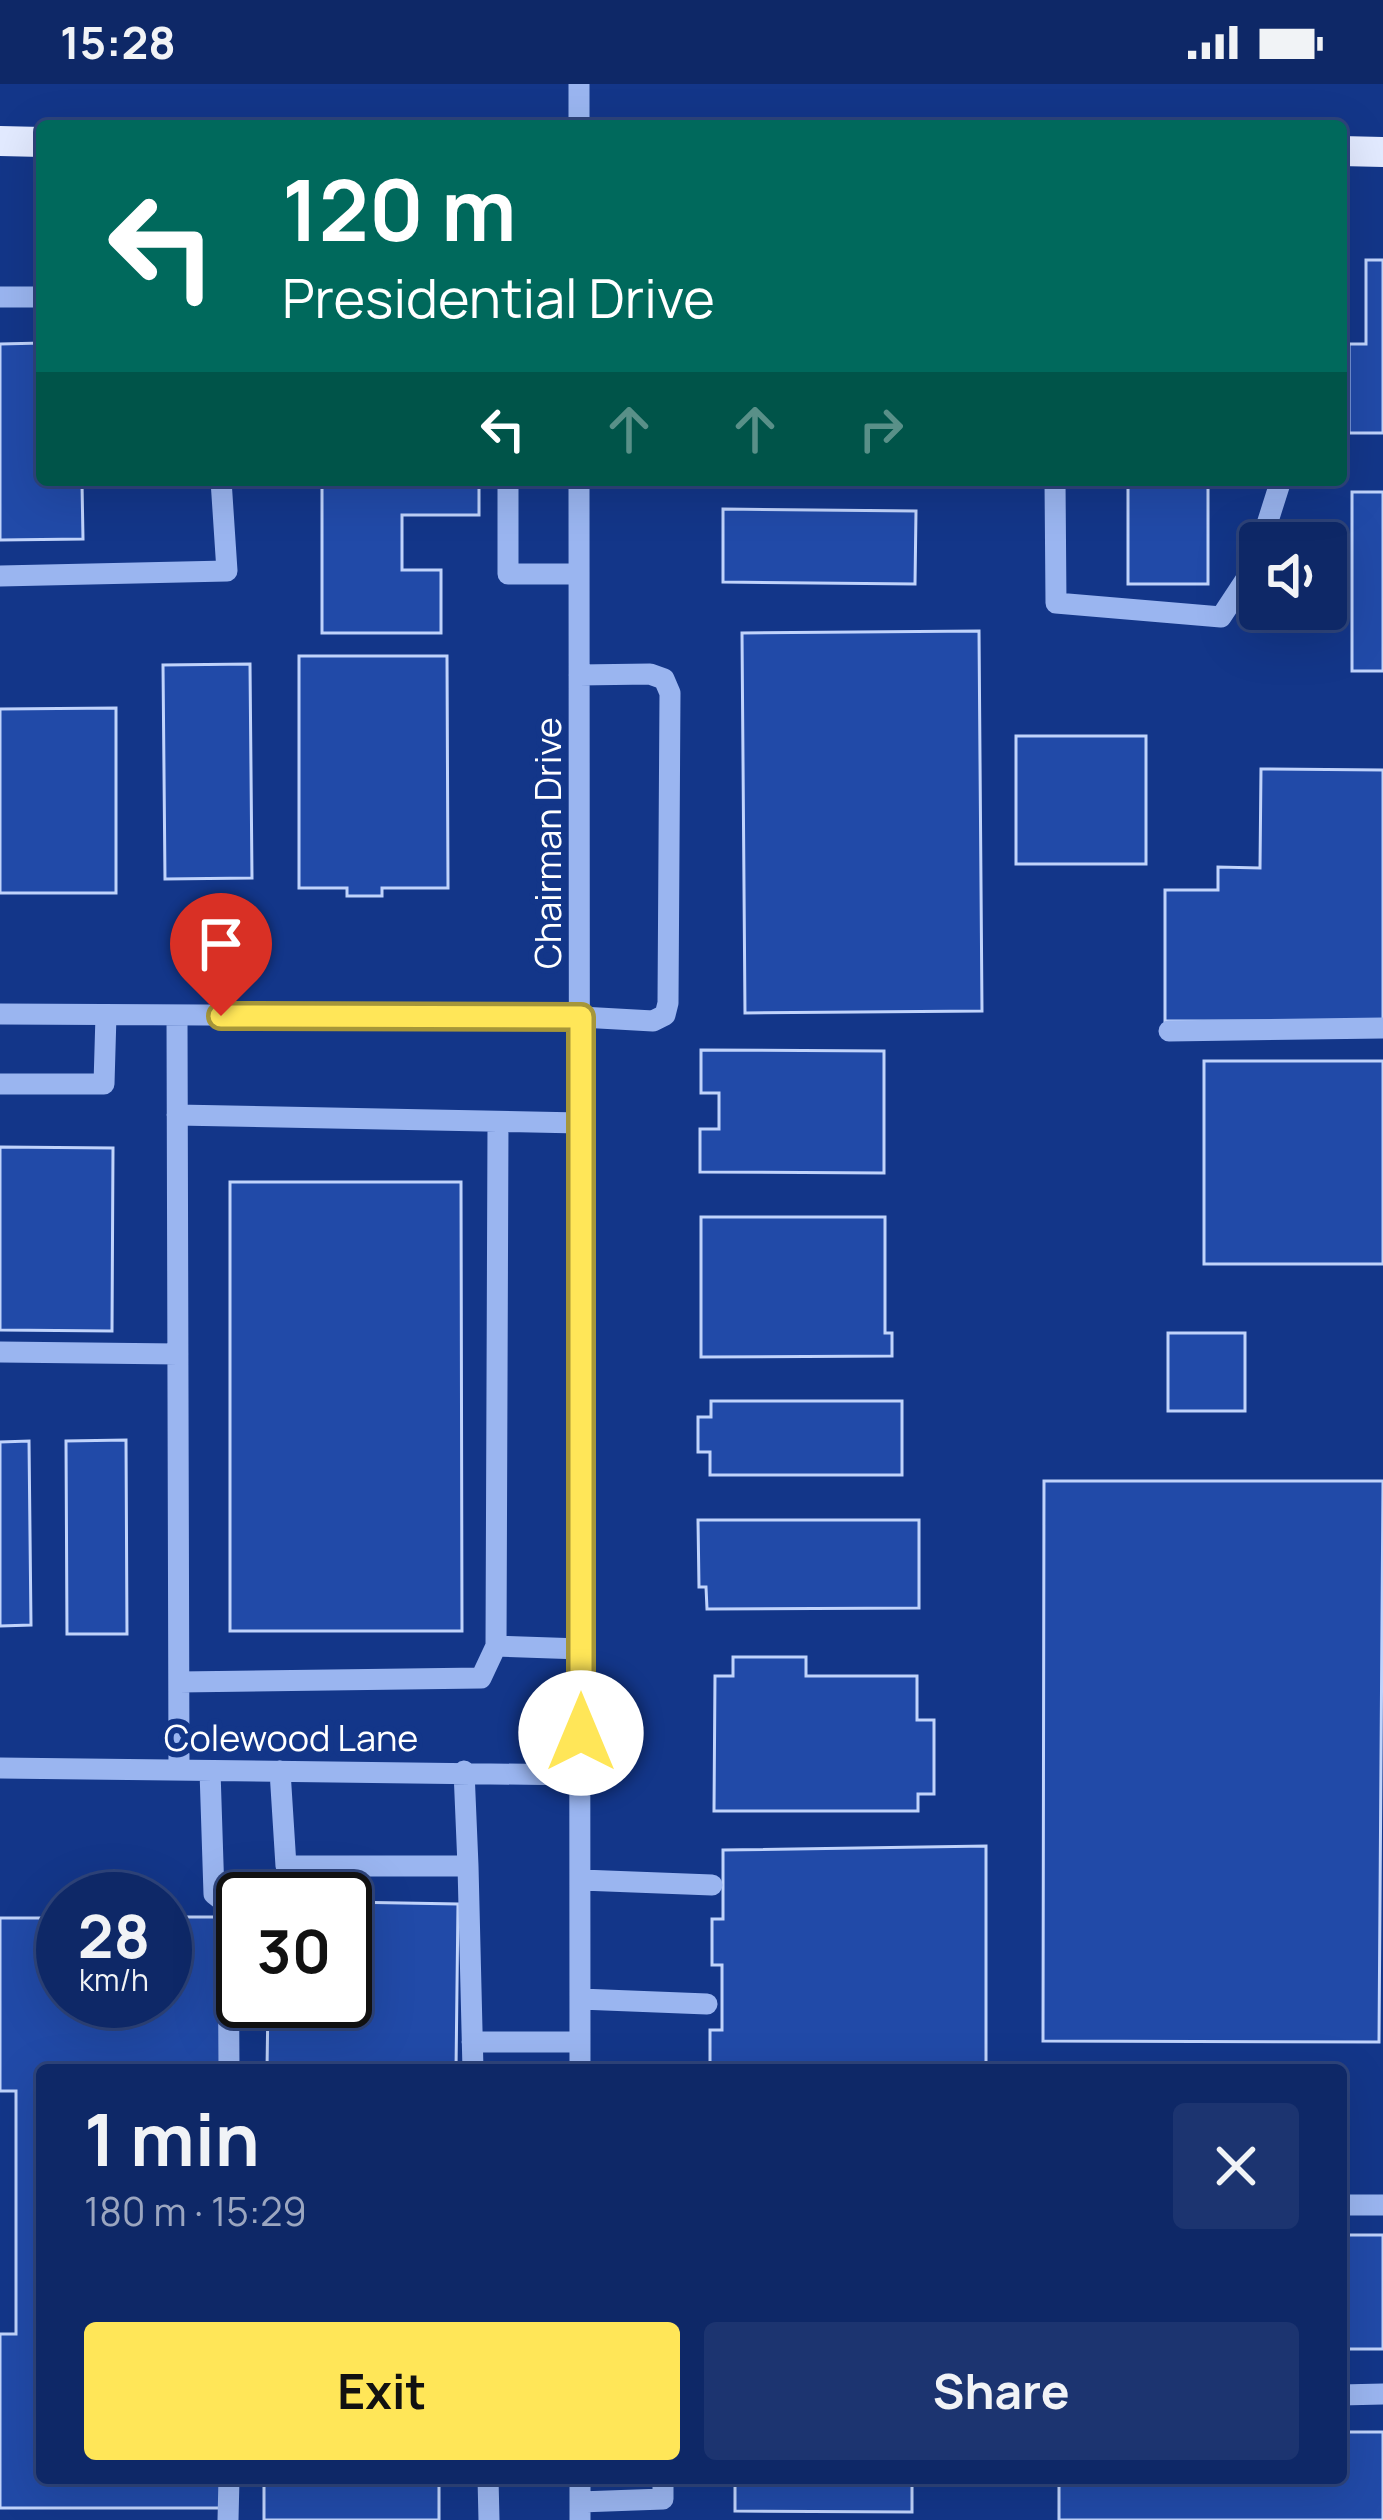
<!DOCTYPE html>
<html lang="en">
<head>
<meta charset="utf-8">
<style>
	body { margin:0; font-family:Manrope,sans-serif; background:#1c3470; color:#f1f3f6; height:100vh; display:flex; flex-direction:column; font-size:45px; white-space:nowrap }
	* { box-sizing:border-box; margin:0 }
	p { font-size:39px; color:#9ba6c0 }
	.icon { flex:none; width:66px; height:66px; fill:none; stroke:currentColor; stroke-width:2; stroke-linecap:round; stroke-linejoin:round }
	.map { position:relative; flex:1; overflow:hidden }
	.drawer { position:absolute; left:36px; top:1980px; width:1311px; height:420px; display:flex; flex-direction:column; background:#0e2867; border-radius:12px; box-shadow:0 12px 48px #0002,0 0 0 3px #2e447b }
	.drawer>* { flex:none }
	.banner { position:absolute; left:36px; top:36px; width:1311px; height:366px; border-radius:12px; box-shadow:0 12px 48px #0002,0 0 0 3px #2e447b; background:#00695c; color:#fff; overflow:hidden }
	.fabs { position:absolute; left:1239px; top:438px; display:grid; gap:24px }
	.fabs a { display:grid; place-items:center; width:108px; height:108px; border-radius:12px; background:#0e2867; box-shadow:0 12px 48px #0002,0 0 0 3px #2e447b; font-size:60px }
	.speed { position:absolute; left:36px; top:1788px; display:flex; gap:24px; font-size:60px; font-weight:700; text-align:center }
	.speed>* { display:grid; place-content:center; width:156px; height:156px; border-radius:50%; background:#0e2867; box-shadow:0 12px 48px #0002,0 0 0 3px #2e447b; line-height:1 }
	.speed small { font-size:30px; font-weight:400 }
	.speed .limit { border:6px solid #111; border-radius:18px; background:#fff; color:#111 }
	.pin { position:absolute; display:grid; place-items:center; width:102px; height:102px; color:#fff; margin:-123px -51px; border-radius:50% 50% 50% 0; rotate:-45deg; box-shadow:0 0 12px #0007 }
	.pin .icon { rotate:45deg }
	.me { position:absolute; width:132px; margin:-66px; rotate:0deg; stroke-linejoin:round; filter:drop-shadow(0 0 9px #0008) }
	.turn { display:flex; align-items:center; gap:42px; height:252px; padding:0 48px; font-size:54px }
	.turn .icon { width:156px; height:156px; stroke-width:2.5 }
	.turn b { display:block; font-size:84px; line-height:102px }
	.lanes { display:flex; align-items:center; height:114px; padding:0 48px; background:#0003; justify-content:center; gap:60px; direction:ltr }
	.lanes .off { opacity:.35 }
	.round { display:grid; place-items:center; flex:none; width:126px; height:126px; border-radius:12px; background:#1c3470 }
	.overview { display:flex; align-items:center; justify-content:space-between; height:204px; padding:0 48px }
	h1 { font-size:72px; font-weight:700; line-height:90px }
	.primary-button { display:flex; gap:24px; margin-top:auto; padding:24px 48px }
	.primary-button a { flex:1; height:138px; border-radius:12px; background:#ffe658; color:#111; font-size:48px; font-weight:700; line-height:138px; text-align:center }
	.primary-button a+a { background:#1c3470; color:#f1f3f6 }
	.status { display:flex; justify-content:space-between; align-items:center; height:84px; padding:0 60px; background:#0e2867; direction:ltr }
	.status svg { height:33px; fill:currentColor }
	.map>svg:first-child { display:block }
	.building { fill:#214aa8; stroke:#c0d3fb; stroke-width:3 }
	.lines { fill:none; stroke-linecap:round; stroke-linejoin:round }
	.minor { stroke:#9ab5f0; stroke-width:21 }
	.major { stroke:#e2eaff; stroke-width:30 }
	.route-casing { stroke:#a69639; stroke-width:30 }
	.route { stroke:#ffe658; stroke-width:21 }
	.labels { text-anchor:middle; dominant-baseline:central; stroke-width:12; stroke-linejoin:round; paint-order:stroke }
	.street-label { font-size:36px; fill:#fff; stroke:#133689 }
</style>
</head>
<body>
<div class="status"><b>15:28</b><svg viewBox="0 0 49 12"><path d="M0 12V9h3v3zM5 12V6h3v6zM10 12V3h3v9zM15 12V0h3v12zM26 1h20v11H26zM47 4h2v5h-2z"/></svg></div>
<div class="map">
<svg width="1383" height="2436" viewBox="0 0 1383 2436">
	<rect width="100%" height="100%" fill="#133689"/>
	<!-- building -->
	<path class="building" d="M1366,176h17v173h-34v-89h17z
		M42,259v137l40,3 1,56 -83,1v-196z
		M322,396h157v35h-77v55h39v63h-119z
		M1128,396h80v104h-80z
		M1352,408h31v179h-31z
		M723,425l193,2 -1,73 -192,-2z
		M979,547l3,380 -237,2 -3,-380z
		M299,572h148l1,232h-66v8h-35v-8h-48z
		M250,580l2,214 -87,1 -2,-214z
		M116,624v185h-116v-184z
		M1016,652h130v128h-130z
		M1261,685l122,1v251h-218v-131h53v-23l42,1z
		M701,966l183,1v122l-184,-1v-43h19v-36h-18z
		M1204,977h179v203h-179z
		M0,1063l113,1 -1,183 -112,-1z
		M230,1098h231l1,449h-232z
		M701,1133h184v116h7v23l-191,1z
		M1168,1249h77v78h-77z
		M711,1317h191v74h-192v-23h-12v-35h13z
		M126,1356l1,194h-60l-1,-193z
		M29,1357l2,184 -31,1v-184z
		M1044,1397h339l-4,561 -336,-1z
		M698,1436h221v88l-212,1 -1,-22h-7z
		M733,1573h73v19h111v44h17v74h-16v17h-204l1,-135h18z
		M986,1762v224h-276v-40h12v-65h-10v-46h11v-69z
		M345,1818l113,2 -2,166h-189l1,-69h77z
		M165,1833h56v153h-179v408h179v30h-221v-174h16v-243h-16v-173h63v83h102z
		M1341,2151h42v114h-42z
		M1341,2348h42v88h-324v-42h282z
		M264,2394h175v42h-175z
		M735,2394h177v34l-177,-1z"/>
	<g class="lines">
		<!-- minor -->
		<path class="minor" d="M579,0v42
			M0,213h42
			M508,396v94h71
			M579,396l1,1590
			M1055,396l1,123 165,14 31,-47 8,-25
			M1261,459l20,-63
			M0,492l227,-5 -6,-91
			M0,930l581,3 72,4 12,-6 3,-12 2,-310 -6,-14 -14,-5 -71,1
			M177,931l2,755
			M1169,947l214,-3
			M0,1000h104l2,-69
			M177,1031l403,8
			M0,1268l178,2
			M496,1562l2,-523
			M179,1598l302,-4 15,-32 85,3
			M0,1684l581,7
			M210,1687l4,123 14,11 1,165
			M280,1687l6,95h182l5,204
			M464,1687l4,95
			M581,1796l131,5
			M580,1915l127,5
			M472,1958h108
			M1341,2121h42
			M1341,2311l42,-1
			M488,2394l1,42
			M580,2394v42
			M580,2418l83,-3v-21
			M228,2436l1,-42"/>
		<!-- major -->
		<path class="major" d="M0,57l42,1
			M1341,67l42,1"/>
	</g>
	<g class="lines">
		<!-- route casing -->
		<g class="route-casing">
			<path id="route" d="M221,932l360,1v716"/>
		</g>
		<!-- route -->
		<use href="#route" class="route"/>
	</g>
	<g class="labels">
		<!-- street labels -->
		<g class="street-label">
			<text transform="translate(547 759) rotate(-90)">Chairman Drive</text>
			<text x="291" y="1653">Colewood Lane</text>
		</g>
	</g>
</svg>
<div class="fabs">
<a><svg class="icon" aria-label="sound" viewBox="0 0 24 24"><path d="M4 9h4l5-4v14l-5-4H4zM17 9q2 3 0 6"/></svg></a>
</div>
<div class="speed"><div>28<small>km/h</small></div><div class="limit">30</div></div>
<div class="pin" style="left:221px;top:932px;background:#d93025"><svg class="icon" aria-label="arrive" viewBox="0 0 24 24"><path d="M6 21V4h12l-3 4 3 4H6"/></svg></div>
<svg class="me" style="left:581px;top:1649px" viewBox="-20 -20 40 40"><circle r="19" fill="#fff"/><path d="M0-13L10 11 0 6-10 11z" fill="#ffe658"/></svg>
<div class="banner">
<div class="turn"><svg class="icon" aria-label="left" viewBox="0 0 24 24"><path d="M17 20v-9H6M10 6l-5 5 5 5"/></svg><div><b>120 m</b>Presidential Drive</div></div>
<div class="lanes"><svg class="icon" aria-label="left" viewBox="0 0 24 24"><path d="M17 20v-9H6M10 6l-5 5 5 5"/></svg><svg class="icon off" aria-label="ahead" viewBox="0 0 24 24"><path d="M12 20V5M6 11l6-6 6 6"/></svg><svg class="icon off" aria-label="ahead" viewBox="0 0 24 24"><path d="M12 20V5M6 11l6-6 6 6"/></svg><svg class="icon off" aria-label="right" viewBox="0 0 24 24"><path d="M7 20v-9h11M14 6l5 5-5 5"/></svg></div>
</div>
<section class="drawer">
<div class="overview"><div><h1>1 min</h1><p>180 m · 15:29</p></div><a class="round"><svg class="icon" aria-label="close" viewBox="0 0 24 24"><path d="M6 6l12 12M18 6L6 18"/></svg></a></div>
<div class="primary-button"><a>Exit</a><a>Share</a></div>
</section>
</div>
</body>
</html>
